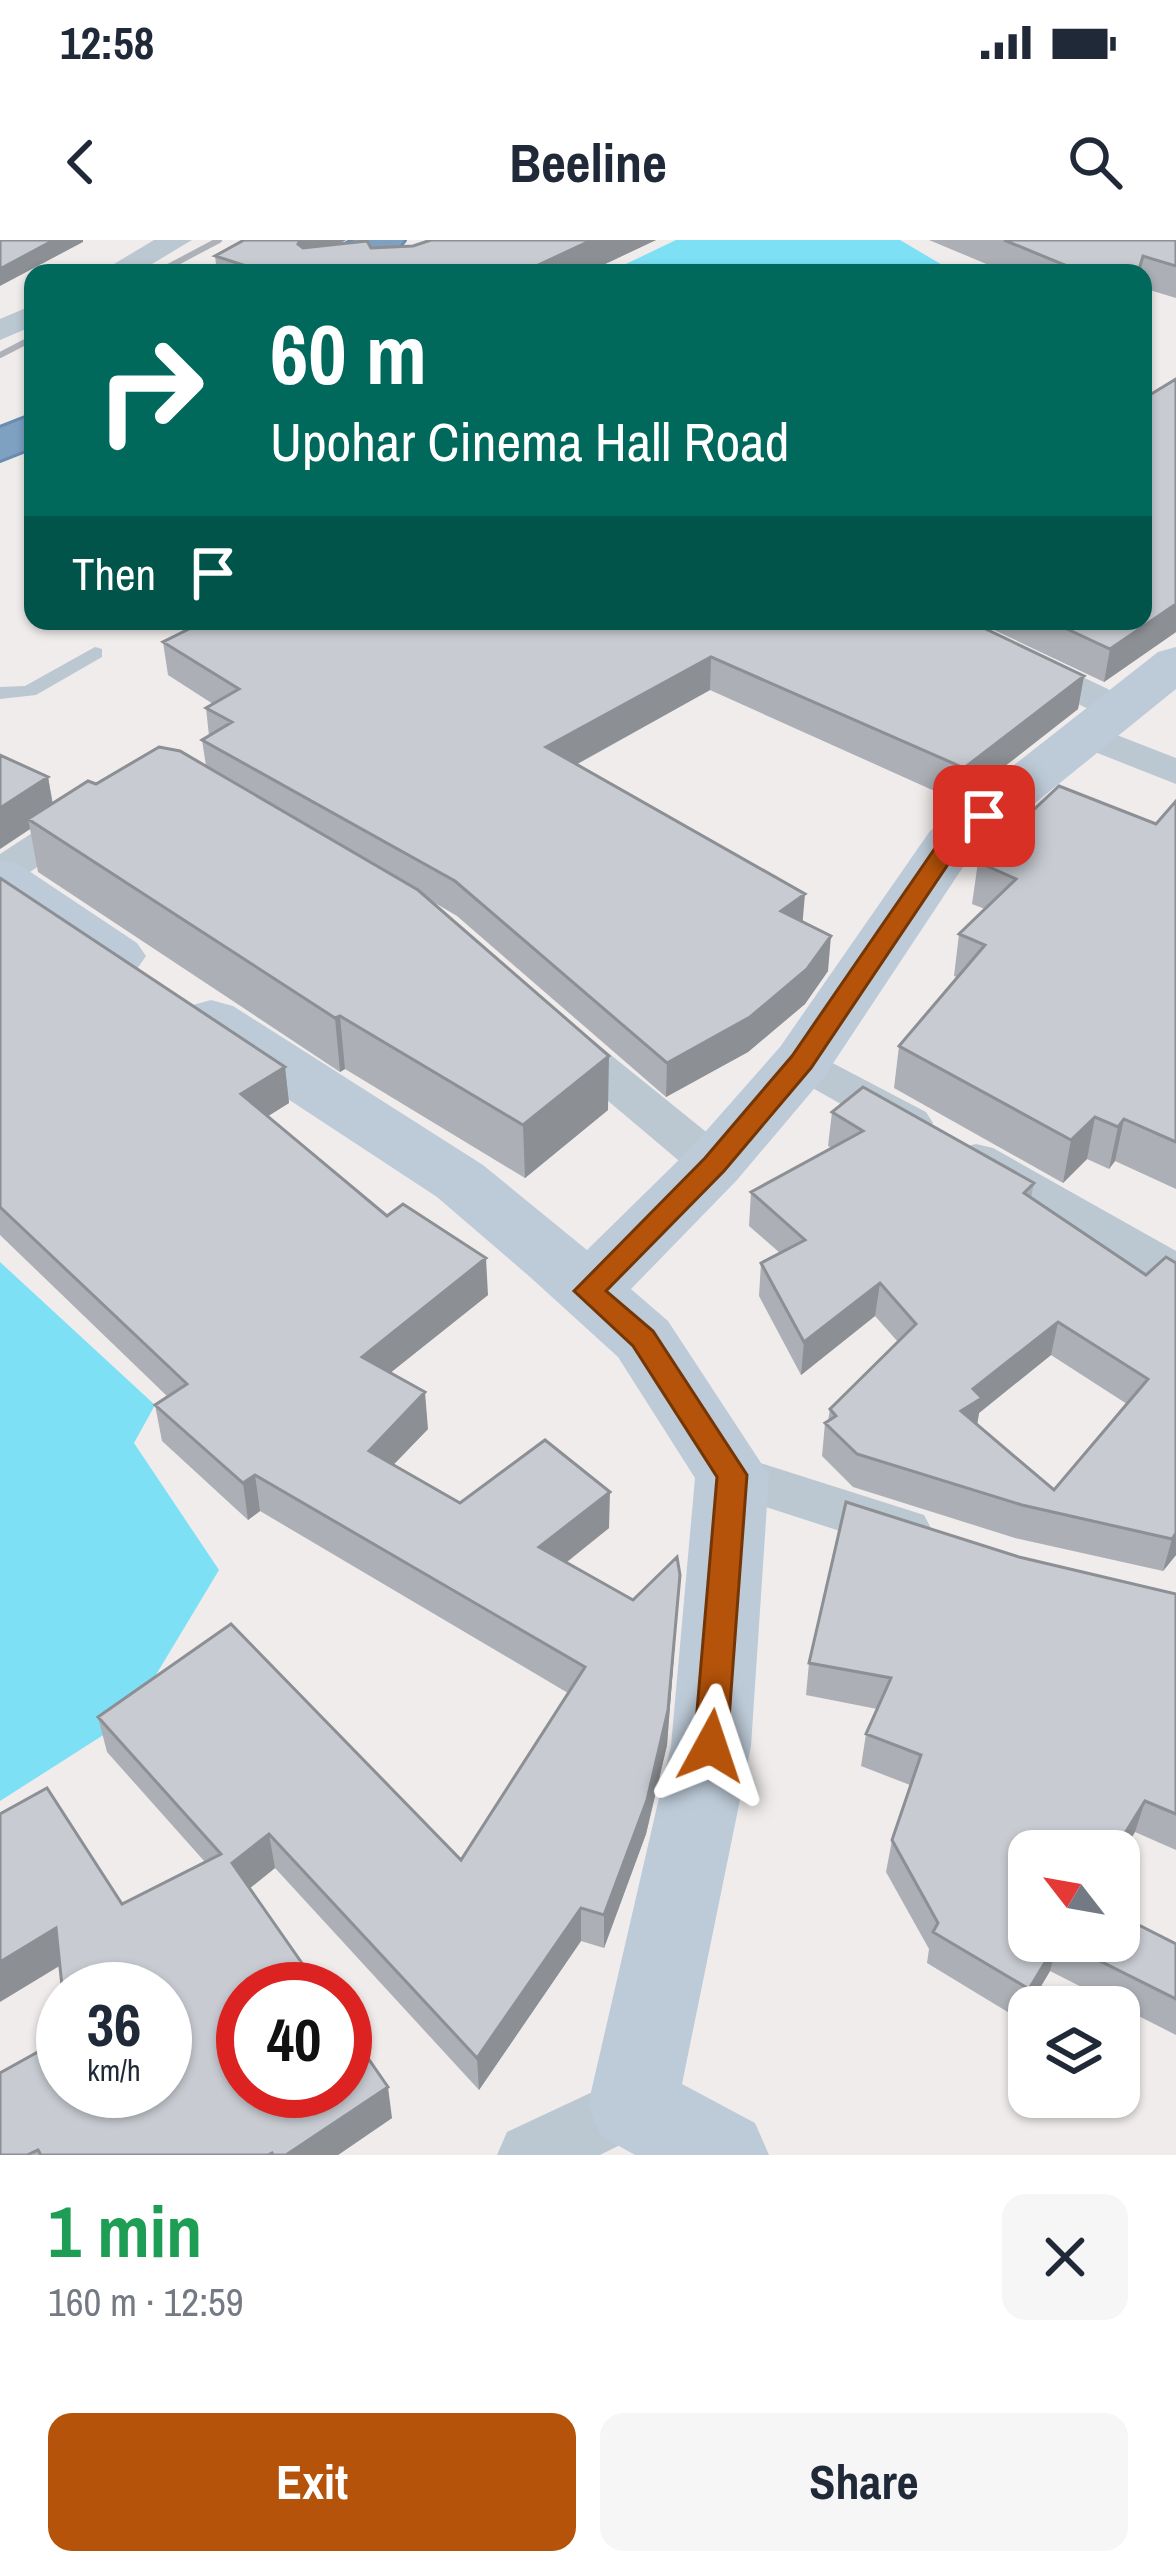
<!DOCTYPE html>
<html lang="en">
<head>
<meta charset="utf-8">
<style>
	body { margin:0; font-family:"Archivo Narrow",sans-serif; background:#f6f6f7; color:#1f2937; height:100vh; display:flex; flex-direction:column; font-size:45px; white-space:nowrap }
	* { box-sizing:border-box; margin:0 }
	p { font-size:39px; color:#747a83 }
	.icon { flex:none; width:66px; height:66px; fill:none; stroke:currentColor; stroke-width:2; stroke-linecap:round; stroke-linejoin:round }
	.map { position:relative; height:1915px; overflow:hidden }
	.drawer { display:flex; flex-direction:column; background:#fff; flex:1 }
	.drawer>* { flex:none }
	.hud { position:absolute; left:24px; top:24px; width:1128px; height:366px; border-radius:24px; box-shadow:0 3px 9px #0004; background:#00695c; color:#fff; overflow:hidden }
	.needle { width:78px; rotate:301deg }
	.fabs { position:absolute; left:1008px; top:1590px; display:grid; gap:24px }
	.fabs a { display:grid; place-items:center; width:132px; height:132px; border-radius:24px; background:#fff; box-shadow:0 3px 9px #0004; font-size:60px }
	.speed { position:absolute; left:36px; top:1722px; display:flex; gap:24px; font-size:60px; font-weight:700; text-align:center }
	.speed>* { display:grid; place-content:center; width:156px; height:156px; border-radius:50%; background:#fff; box-shadow:0 3px 9px #0004; line-height:1 }
	.speed small { font-size:30px; font-weight:400 }
	.speed .limit { border:18px solid #d22; background:#fff; color:#111 }
	.pin { position:absolute; display:grid; place-items:center; width:102px; height:102px; color:#fff; margin:-51px; border-radius:24px; box-shadow:0 6px 18px #0006 }
	.me { position:absolute; width:132px; margin:-66px; rotate:5deg; stroke-linejoin:round; filter:drop-shadow(0 0 9px #0008) }
	.turn { display:flex; align-items:center; gap:42px; height:252px; padding:0 48px; font-size:54px }
	.turn .icon { width:156px; height:156px; stroke-width:2.5 }
	.turn b { display:block; font-size:84px; line-height:102px }
	.then { display:flex; align-items:center; height:114px; padding:0 48px; background:#0003; gap:24px; font-size:45px }
	.round { display:grid; place-items:center; flex:none; width:126px; height:126px; border-radius:24px; background:#f6f6f7 }
	.overview { display:flex; align-items:center; justify-content:space-between; height:204px; padding:0 48px }
	h1 { font-size:72px; font-weight:700; line-height:90px; color:#1e9e55 }
	.primary-button { display:flex; gap:24px; margin-top:auto; padding:24px 48px }
	.primary-button a { flex:1; height:138px; border-radius:24px; background:#b45309; color:#fff; font-size:48px; font-weight:700; line-height:138px; text-align:center }
	.primary-button a+a { background:#f6f6f7; color:#1f2937 }
	.status { display:flex; justify-content:space-between; align-items:center; height:84px; padding:0 60px; background:#fff; direction:ltr }
	.status svg { height:33px; fill:currentColor }
	header { display:flex; justify-content:space-between; align-items:center; height:156px; padding:0 48px; background:#fff; font-size:54px; font-weight:700 }
	.map>svg:first-child { display:block }
	.water { fill:#7de0f5 }
	.lines { fill:none; stroke-linecap:round; stroke-linejoin:round }
	.highway-casing { stroke:#6a8cae; stroke-width:6 }
	.lane { fill:#bbc8d1; fill-rule:evenodd }
	.street { fill:#bbc8d1; fill-rule:evenodd }
	.secondary { fill:#bdcbd8; fill-rule:evenodd }
	.highway { fill:#7ea1c2; fill-rule:evenodd }
	.rail { stroke:#aeb2b8; stroke-width:6 }
	.wall { fill:#acafb5; fill-rule:evenodd }
	.shaded-wall { fill:#8c8f93 }
	.building { fill:#c8ccd2; stroke:#8c8f93; stroke-width:3; fill-rule:evenodd }
	.route { fill:#b45309; stroke:#753606; stroke-width:3 }
</style>
</head>
<body>
<div class="status"><b>12:58</b><svg viewBox="0 0 49 12"><path d="M0 12V9h3v3zM5 12V6h3v6zM10 12V3h3v9zM15 12V0h3v12zM26 1h20v11H26zM47 4h2v5h-2z"/></svg></div>
<header><svg class="icon" aria-label="back" viewBox="0 0 24 24"><path d="M15 5l-7 7 7 7"/></svg>Beeline<svg class="icon" aria-label="search" viewBox="0 0 24 24"><circle cx="10" cy="10" r="6"/><path d="M15 15l6 6"/></svg></header>
<div class="map">
<svg width="1176" height="1915" viewBox="0 0 1176 1915">
	<rect width="100%" height="100%" fill="#f0ecec"/>
	<!-- water -->
	<path class="water" d="M676,0h224l56,33h-349z
		M0,1022l155,143 -21,38 85,127 -89,148 -130,83z"/>
	<g class="lines">
		<!-- highway casing -->
		<g class="highway-casing">
			<path id="highway" d="M354,0h50c-23,33 -63,33 -99,33l6,-9z
				M33,175v32l-33,13v-32z"/>
		</g>
		<!-- lane -->
		<path class="lane" d="M95,407l7,2v8l-66,38 -36,4v-12l25,-1z"/>
		<!-- street -->
		<path class="street" d="M154,0h38l-55,33h-38z
			M33,65v21l-33,14v-21z
			M918,381h47l168,80 5,8 -5,8h-28l-182,-88z
			M1086,483l90,35v26l-104,-41 -6,-8 6,-8z
			M86,564l14,3 6,9 -6,9 -85,57 -15,4v-32l72,-47z
			M559,781l16,5 156,126 7,12 -7,12 -17,5 -17,-5 -154,-130 -6,-10 6,-10z
			M802,807l124,65 7,11 -7,11 -16,5 -16,-5 -108,-61 -7,-11 7,-11z
			M976,904l17,4 183,103v40l-17,-5 -200,-114 -7,-12 7,-12z
			M732,1214l192,61 8,15 -8,15 -19,7 -192,-62 -8,-15 8,-15z
			M633,1833l23,10 10,22 -10,22 -56,28h-103l10,-23z"/>
		<!-- secondary -->
		<path class="secondary" d="M1176,407v42l-205,166 -147,222 -87,103 -106,109 37,32 101,154 -18,271 -69,338 73,39 14,32h-134l-34,-19 -13,-31 83,-359 24,-268 -77,-121 -88,-80 -93,-80 -248,-163 -9,-14 9,-14 22,-6 22,6 250,159 104,85 104,-102 89,-101 150,-216 228,-179z
			M0,620l20,5 117,78 9,13 -9,13c-49,14 -98,-38 -137,-65z"/>
		<!-- highway -->
		<use href="#highway" class="highway"/>
		<!-- rail -->
		<path class="rail" d="M157,33l62,-33
			M0,115l33,-17"/>
	</g>
	<!-- wall -->
	<path class="wall" d="M346,0l-7,4 32,4 42,-2 18,-6h225l-70,33h-369l-2,-17z
		M929,0h247v58l-33,-10v-15h-135z
		M1176,139v253l-72,50 -129,-61h168z
		M205,381l879,55 -6,33 -119,93 -249,-112 -134,75 227,157 25,49 -23,33 -57,48 -82,45 -209,-181 -27,-16 178,210 -83,68 -180,-109 -5,3 -302,-200 -8,-43 -30,20 48,-72 5,27 43,-20 110,-18 -4,-26 7,-4 -3,-28 7,-4 -45,-29 -5,-33z
		M1176,561v388l-61,-28 -6,8 -22,-10 -24,24 -169,-95 5,-42 58,-69 -3,-1 5,-42 26,-25 -13,-5 6,-42 178,-38z
		M0,638l285,189 4,36 -21,13 119,100 101,79 -98,78 38,56 -35,36 67,38 149,25 -43,35 67,37 47,-25 -13,170 -21,89 -42,114 -23,-7 -102,149 -204,-222 -25,20 142,230 -54,37h-338l63,-64 59,-187 83,-42 -98,-110 -9,-35 363,143 107,-167 -308,-182 -12,9 -86,-79 -7,-36 13,-8 -168,-162z
		M832,872l202,71 -3,15 115,77 30,-12v292l-13,16 -148,-33 -162,-51 -31,-31 3,-33 3,-2 2,-12 68,-67 -23,-26 -74,59 -42,-79 2,-33 19,-10 -31,-27 2,-34 81,-44 -4,-2zM1051,1115l76,49 -73,86 -77,-65 2,-12z
		M1019,1317l157,37v256l-41,-18 -106,109 147,3v91l-126,-64 -29,49 -94,-57 2,-14 -43,-77 6,-32 18,-55 -49,-19 5,-32 11,-25 -71,-14 3,-32z"/>
	<!-- shaded-wall -->
	<path class="shaded-wall" d="M54,0h29v2l-83,44v-17z
		M300,0h46l-37,20 -11,-16z
		M592,0h64l-70,33h-65z
		M1176,364v28l-72,50 6,-33z
		M711,417l-1,33 -164,91v-34z
		M1084,436l-6,33 -119,93 5,-34z
		M48,537l6,36 -26,6 2,10 -30,20v-41z
		M805,654l-3,35 -21,-18z
		M831,696l-3,35 -23,33 -57,48 -82,45 1,-34z
		M340,776l5,53 -5,3 -5,-54z
		M609,816l-1,54 -83,68 -2,-53z
		M285,827l4,36 -43,27 -5,-36z
		M1095,877l-8,42 -24,24 8,-43z
		M1124,879l-9,42 -6,8 9,-42z
		M486,1018l2,37 -123,98 -3,-36z
		M880,1043l-5,33 -74,59 3,-33z
		M1058,1082l-7,33 -72,58 -3,18 -15,-20 12,-22z
		M425,1152l3,37 -56,58 -3,-36z
		M255,1235l5,36 -12,9 -5,-37z
		M610,1252l-1,36 -69,55 -1,-36z
		M1176,1293v22l-13,16 9,-32z
		M680,1335l-13,170 -21,89 -42,114v-33z
		M1145,1561l-10,31 -16,27v-8h-5z
		M269,1594l6,34 -36,29 -7,-34z
		M581,1668v33l-102,149 -2,-32z
		M56,1688l10,34 -66,40v-40z
		M1058,1701l-8,30 -29,49 8,-31z
		M388,1847l4,31 -54,37h-52z"/>
	<!-- building -->
	<path class="building" d="M0,0h54l-54,29z
		M244,0h56l-2,4 5,4 64,-7 4,7 42,-2 18,-6h161l-71,33h-253l-53,-17z
		M1004,0h172v26l-33,-10 -5,17h-54z
		M1176,139v225l-66,45 -60,-28h93v-222z
		M205,381h764l115,55 -120,92 -253,-111 -165,90 259,147 -24,17 50,25 -24,33 -57,48 -83,46 -212,-182 -253,-141 30,-18 -26,-14 33,-19 -76,-47z
		M159,507l21,4 238,139 191,166 -86,69 -183,-109 -5,2 -307,-199 60,-38 8,3z
		M0,515l48,22 -48,31z
		M1059,546l97,38 20,-23v341l-52,-23 -6,8 -23,-10 -24,23 -172,-94 86,-101 -26,-11 57,-55 -38,-17z
		M0,638l285,189 -44,27 146,122 16,-12 83,54 -124,99 63,35 -56,59 91,52 85,-63 65,52 -71,55 94,53 44,-43 3,18 -12,135 -21,90 -43,115 -23,-7 -104,150 -208,-224 -37,29 88,126h-77v102h102v-66l43,62 -102,68h-13l-1,-2 -4,2h-227l-3,-5 -11,5h-27v-82l63,-35v53h102v-102h-102v7l-7,-68 -56,34v-148l47,-26 75,116 99,-50 -123,-137 133,-93 230,236 124,-193 -330,-192 -12,8 -88,-78 32,-21 -187,-177z
		M863,847l171,96 -10,10 122,82 20,-18 10,6v270l-4,6 -150,-34 -165,-51 -32,-31 11,-7 -6,-7 86,-85 -36,-41 -76,59 -43,-79 44,-23 -54,-48 112,-61 -31,-19zM1058,1082l90,57 -94,111 -93,-79 21,-13 -9,-9z
		M846,1262l173,55 157,37v220l-31,-13 -31,50h-85v90h29l-29,48 -96,-57 5,-9 -46,-83 29,-85 -55,-21 25,-56 -82,-15z
		M1119,1675l57,29v55l-116,-58h59z"/>
	<!-- route -->
	<path class="route" d="M984,569l12,7 -37,32 -148,220 -87,103 -118,120 47,40 94,144 -20,271 -5,10 -11,5 -12,-5 -5,-10 23,-269 -84,-131 -59,-55 131,-133 87,-102 150,-218z"/>
</svg>
<div class="fabs">
<a><svg class="needle" viewBox="-14 -14 28 28"><path d="M0-13l5 13h-10z" fill="#e53935"/><path d="M0 13l5-13h-10z" fill="#747a83"/></svg></a>
<a><svg class="icon" aria-label="layers" viewBox="0 0 24 24"><path d="M12 4l9 5-9 5-9-5zM3 14l9 5 9-5"/></svg></a>
</div>
<div class="speed"><div>36<small>km/h</small></div><div class="limit">40</div></div>
<div class="pin" style="left:984px;top:576px;background:#d93025"><svg class="icon" aria-label="arrive" viewBox="0 0 24 24"><path d="M6 21V4h12l-3 4 3 4H6"/></svg></div>
<svg class="me" style="left:711px;top:1506px" viewBox="-20 -20 40 40"><path d="M0-17L14 15 0 8-14 15z" fill="#b45309" stroke="#fff" stroke-width="4"/></svg>
<div class="hud">
<div class="turn"><svg class="icon" aria-label="right" viewBox="0 0 24 24"><path d="M7 20v-9h11M14 6l5 5-5 5"/></svg><div><b>60 m</b>Upohar Cinema Hall Road</div></div>
<div class="then">Then<svg class="icon" aria-label="arrive" viewBox="0 0 24 24"><path d="M6 21V4h12l-3 4 3 4H6"/></svg></div>
</div>
</div>
<section class="drawer">
<div class="overview"><div><h1>1 min</h1><p>160 m · 12:59</p></div><a class="round"><svg class="icon" aria-label="close" viewBox="0 0 24 24"><path d="M6 6l12 12M18 6L6 18"/></svg></a></div>
<div class="primary-button"><a>Exit</a><a>Share</a></div>
</section>
</body>
</html>
